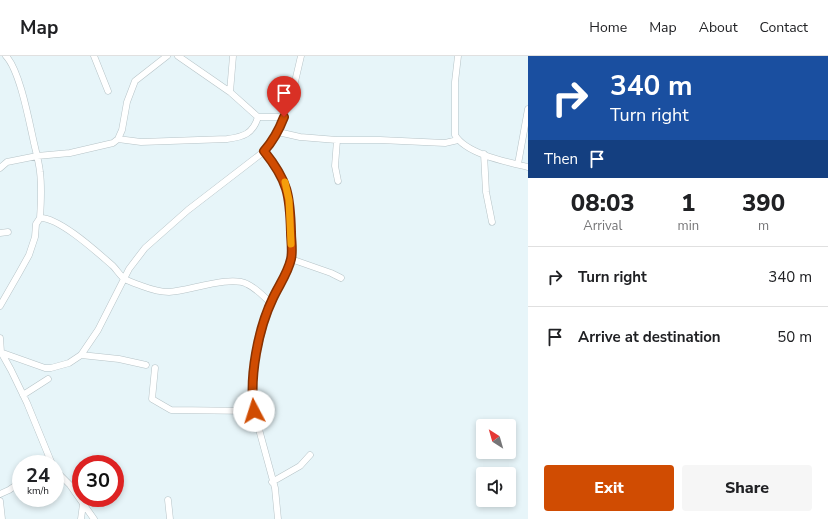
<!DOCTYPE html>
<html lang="en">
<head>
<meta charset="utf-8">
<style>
	body { margin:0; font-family:"Nunito Sans",sans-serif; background:#f6f6f6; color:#202124; height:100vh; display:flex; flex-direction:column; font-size:15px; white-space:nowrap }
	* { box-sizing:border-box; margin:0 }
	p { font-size:13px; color:#757577 }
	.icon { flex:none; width:22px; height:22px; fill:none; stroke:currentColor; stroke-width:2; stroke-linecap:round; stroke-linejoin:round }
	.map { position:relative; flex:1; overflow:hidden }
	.details { display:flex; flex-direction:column; background:#fff; width:300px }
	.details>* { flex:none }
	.top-card { background:#1a4fa0; color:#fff; overflow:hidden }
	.needle { width:26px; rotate:323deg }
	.buttons { position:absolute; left:476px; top:363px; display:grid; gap:8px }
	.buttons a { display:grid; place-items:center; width:40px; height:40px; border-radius:4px; background:#fff; box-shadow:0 2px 6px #0003; font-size:20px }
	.speed { position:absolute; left:12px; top:399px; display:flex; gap:8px; font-size:20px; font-weight:700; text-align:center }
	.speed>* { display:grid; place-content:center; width:52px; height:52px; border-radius:50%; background:#fff; box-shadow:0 2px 6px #0003; line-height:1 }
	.speed small { font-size:10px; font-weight:400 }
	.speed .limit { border:6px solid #d22; background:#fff; color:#111 }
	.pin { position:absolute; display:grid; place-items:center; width:34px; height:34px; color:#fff; margin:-41px -17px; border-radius:50% 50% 50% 0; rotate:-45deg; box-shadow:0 0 4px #0007 }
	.pin .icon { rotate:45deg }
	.me { position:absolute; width:44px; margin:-22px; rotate:355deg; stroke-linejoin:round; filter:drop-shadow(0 0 3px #0008) }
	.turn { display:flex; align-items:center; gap:14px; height:84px; padding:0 16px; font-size:18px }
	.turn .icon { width:52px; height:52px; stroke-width:2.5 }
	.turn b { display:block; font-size:28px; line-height:34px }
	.then { display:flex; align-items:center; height:38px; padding:0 16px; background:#0003; gap:8px; font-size:15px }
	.eta { display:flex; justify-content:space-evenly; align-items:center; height:68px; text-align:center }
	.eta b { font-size:24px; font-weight:800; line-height:28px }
	.cta { display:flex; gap:8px; margin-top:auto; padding:8px 16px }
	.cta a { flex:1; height:46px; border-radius:4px; background:#d04c02; color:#fff; font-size:16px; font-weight:800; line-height:46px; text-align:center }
	.cta a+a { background:#f6f6f6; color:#202124 }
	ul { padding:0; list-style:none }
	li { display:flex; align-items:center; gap:12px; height:60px; padding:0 16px; border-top:1px solid #e0e0e0 }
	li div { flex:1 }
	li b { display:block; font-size:15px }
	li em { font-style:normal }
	header { display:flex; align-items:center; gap:24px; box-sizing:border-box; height:56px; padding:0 20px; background:#fff; border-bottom:1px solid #e0e0e0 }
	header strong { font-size:19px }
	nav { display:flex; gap:22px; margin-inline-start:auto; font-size:14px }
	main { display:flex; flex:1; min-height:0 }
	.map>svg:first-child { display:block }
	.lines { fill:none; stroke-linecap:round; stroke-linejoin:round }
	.minor-casing { stroke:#b6c3c7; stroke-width:7 }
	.minor { stroke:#fff; stroke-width:6 }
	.route-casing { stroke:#873101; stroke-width:10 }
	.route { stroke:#d04c02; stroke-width:7 }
	.slow { stroke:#f59e0b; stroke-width:7 }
</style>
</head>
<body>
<header>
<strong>Map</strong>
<nav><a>Home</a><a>Map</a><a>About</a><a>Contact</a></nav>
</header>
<main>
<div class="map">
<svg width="528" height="463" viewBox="0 0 528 463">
	<rect width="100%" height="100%" fill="#e7f5f9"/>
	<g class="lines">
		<!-- minor casing -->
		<g class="minor-casing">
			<path id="minor" d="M6,0c14,15 23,65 28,87 2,9 5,19 6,29 2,16 1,31 0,46
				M94,0l14,35
				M178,0l52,36 28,25h26
				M458,0l-3,26v53c11,19 52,27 73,32
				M230,36l3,-36
				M278,76l22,5 37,3h43l65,3 13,-3
				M118,83l23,3 86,-3c16,-2 26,-5 31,-22
				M337,84l-2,26 3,15
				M264,95l13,16 8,16 4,17 3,53 -3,13 -22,46 -11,44 -4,29 2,26 21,77 3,31
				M484,98l2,38 6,30
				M518,108l10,-55
				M0,112l7,-6 30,-6 33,-3 43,-10 5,-4 4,-9 5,-28 8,-21 32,-25
				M0,177l8,-1
				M291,203l40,14 10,5
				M0,250l19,-33 10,-18 6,-18 1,-13 4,-6c19,-1 58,35 73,48 4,4 8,11 12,13 5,3 12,5 17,7 8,3 18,6 27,6 20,-1 61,-17 78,-8 9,4 16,12 24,19
				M0,282l1,14 10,18 16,33 25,61
				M0,296l45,16h6l18,-5 12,-8 17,-25 31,-61 16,-21 43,-38 74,-57 11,-12 5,-9 16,-46 7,-30
				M81,299l38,4 27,6
				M155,312l-3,31 19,11 83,1
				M23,339l25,-16
				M55,414l15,15 24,34
				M272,426l28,-16 10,-11
				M0,438l9,-4 12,-8
				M168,444l2,19
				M0,445l2,18
				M81,463l2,-15"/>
		</g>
		<!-- minor -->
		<use href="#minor" class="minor"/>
	</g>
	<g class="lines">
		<!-- route casing -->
		<g class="route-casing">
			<path id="route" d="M254,355c-5,-34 4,-82 19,-113 6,-13 15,-25 18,-39 2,-8 0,-18 0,-27 -1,-37 -3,-51 -27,-81 10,-11 15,-21 20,-34"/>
		</g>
		<!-- route -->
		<use href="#route" class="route"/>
		<!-- slow -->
		<path class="slow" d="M285,126l4,18 2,44"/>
	</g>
</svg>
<div class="buttons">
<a><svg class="needle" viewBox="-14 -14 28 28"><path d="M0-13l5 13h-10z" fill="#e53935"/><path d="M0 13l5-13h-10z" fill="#757577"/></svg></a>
<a><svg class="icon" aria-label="sound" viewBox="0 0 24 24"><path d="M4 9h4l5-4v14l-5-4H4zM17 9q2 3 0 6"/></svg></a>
</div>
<div class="speed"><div>24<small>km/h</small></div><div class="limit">30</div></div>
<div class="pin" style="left:284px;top:61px;background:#d93025"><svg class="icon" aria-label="arrive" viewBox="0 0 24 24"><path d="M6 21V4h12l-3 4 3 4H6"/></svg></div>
<svg class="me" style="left:254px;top:355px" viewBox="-20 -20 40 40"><circle r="19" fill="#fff"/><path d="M0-13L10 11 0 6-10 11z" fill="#d04c02"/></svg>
</div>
<section class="details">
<div class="top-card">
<div class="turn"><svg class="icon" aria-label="right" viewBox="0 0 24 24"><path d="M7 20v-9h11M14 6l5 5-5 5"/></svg><div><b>340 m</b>Turn right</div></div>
<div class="then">Then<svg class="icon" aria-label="arrive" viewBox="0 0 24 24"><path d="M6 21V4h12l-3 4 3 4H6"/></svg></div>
</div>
<div class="eta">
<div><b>08:03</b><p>Arrival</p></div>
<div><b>1</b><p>min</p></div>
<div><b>390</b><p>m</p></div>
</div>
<ul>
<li><svg class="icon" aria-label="right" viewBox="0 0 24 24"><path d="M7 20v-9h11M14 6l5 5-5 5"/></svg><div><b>Turn right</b></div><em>340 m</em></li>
<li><svg class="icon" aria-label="arrive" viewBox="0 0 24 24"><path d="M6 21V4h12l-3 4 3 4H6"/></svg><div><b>Arrive at destination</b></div><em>50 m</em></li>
</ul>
<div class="cta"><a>Exit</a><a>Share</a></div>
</section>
</main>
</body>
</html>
